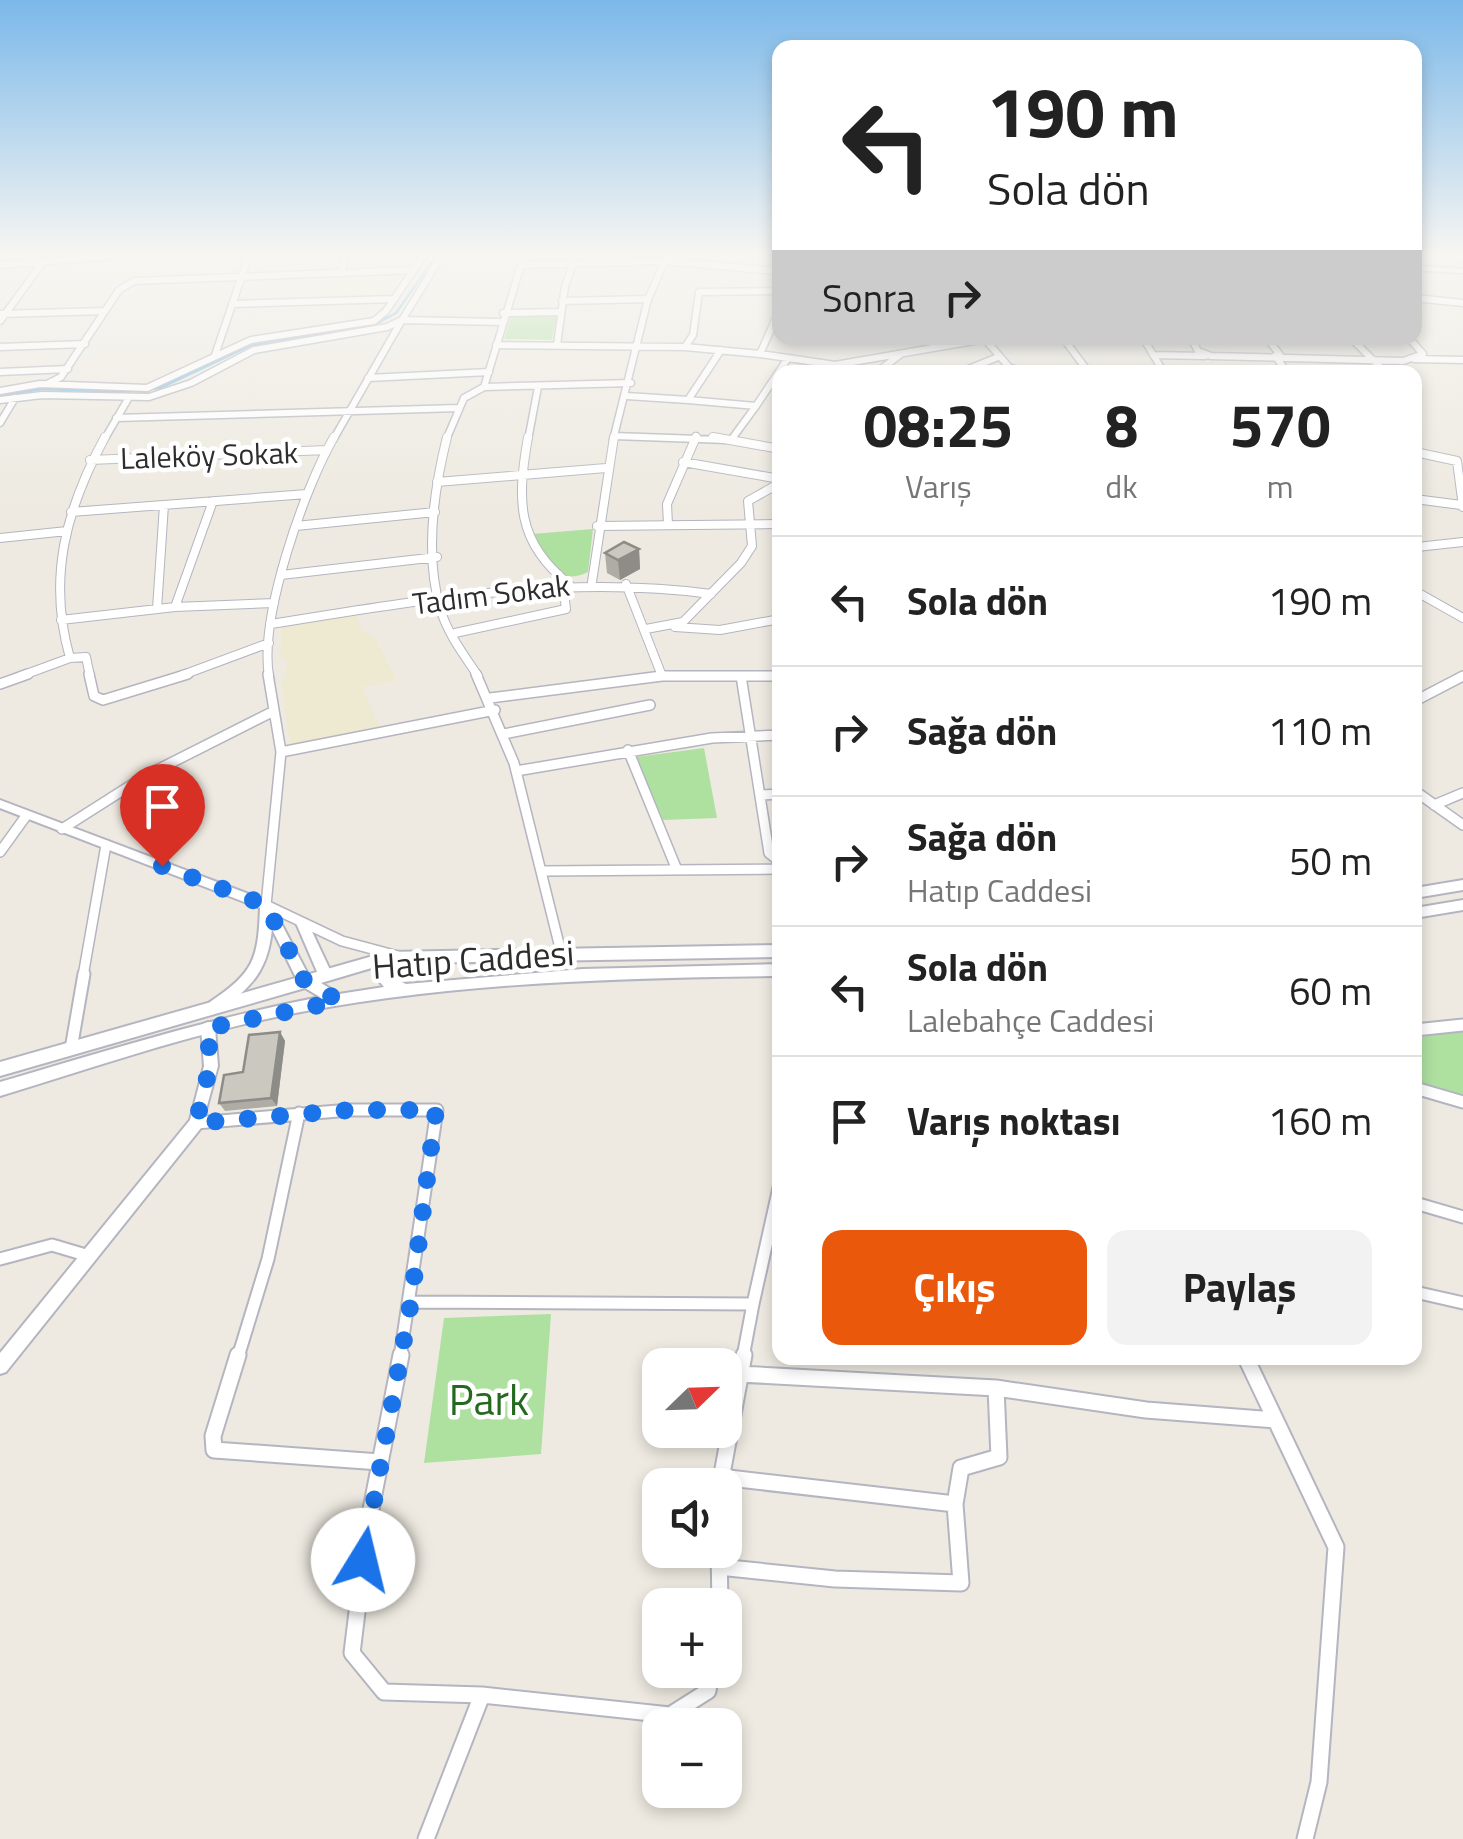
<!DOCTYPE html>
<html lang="tr">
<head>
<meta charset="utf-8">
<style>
	body { margin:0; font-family:"Titillium Web",sans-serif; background:#f2f2f2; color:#222; height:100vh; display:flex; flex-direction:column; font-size:38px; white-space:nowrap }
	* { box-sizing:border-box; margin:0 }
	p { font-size:32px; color:#767676 }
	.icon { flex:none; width:55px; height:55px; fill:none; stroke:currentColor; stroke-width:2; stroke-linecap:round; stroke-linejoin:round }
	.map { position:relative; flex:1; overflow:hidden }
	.side { position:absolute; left:772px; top:365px; width:650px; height:1000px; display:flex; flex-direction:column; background:#fff; border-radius:20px; box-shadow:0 5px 15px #0003 }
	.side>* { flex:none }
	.top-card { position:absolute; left:772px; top:40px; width:650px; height:305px; border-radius:20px; box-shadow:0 5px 15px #0003; background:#fff; color:#222; overflow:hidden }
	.needle { width:65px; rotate:67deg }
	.controls { position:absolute; left:642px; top:1348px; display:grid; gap:20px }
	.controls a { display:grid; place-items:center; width:100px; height:100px; border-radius:20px; background:#fff; box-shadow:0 5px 15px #0003; font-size:50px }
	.pin { position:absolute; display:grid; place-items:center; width:85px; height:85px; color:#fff; margin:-102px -42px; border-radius:50% 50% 50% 0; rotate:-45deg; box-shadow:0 0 10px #0007 }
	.pin .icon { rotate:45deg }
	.me { position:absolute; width:110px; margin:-55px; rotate:9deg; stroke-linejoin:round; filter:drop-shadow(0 0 8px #0008) }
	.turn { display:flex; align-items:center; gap:35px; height:210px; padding:0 50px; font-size:45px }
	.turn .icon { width:130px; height:130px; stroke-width:2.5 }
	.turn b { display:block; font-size:70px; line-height:85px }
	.then { display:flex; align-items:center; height:95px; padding:0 50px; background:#0003; gap:20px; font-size:38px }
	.eta { display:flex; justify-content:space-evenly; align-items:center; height:170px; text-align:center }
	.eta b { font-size:60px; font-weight:700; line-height:70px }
	.action { display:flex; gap:20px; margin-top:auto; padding:20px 50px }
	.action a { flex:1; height:115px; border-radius:20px; background:#ea580c; color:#fff; font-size:40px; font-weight:700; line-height:115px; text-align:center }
	.action a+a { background:#f2f2f2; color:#222 }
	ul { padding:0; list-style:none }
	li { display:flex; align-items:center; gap:30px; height:130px; padding:0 50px; border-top:2px solid #e0e0e0 }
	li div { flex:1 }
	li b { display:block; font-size:38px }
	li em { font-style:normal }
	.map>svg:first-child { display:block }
	.education { fill:#eee9d1 }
	.green { fill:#aee1a0 }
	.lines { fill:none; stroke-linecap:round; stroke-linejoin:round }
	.stream { stroke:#79bdea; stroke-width:2.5 }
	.minor-far4-casing { stroke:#b4b5c0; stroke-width:9 }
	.minor-far3-casing { stroke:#b4b5c0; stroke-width:10 }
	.minor-far2-casing { stroke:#b4b5c0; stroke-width:12 }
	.minor-far1-casing { stroke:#b4b5c0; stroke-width:15 }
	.minor-casing { stroke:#b4b5c0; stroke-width:19 }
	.tertiary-casing { stroke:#b4b5c0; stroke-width:4 }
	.secondary-casing { stroke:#b4b5c0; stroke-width:4 }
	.minor-far4 { stroke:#fff; stroke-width:6 }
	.minor-far3 { stroke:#fff; stroke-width:8 }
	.minor-far2 { stroke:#fff; stroke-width:9 }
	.minor-far1 { stroke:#fff; stroke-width:11 }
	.minor { stroke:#fff; stroke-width:15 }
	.tertiary { fill:#fff; fill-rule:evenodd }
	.secondary { fill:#fff; fill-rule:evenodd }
	.wall { fill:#aeaca4 }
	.shaded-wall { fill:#8d8c86 }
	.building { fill:#cac8bf; stroke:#8d8c86; stroke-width:2.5 }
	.route { stroke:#1a73e8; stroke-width:18; stroke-dasharray:0 32.4 }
	.labels { text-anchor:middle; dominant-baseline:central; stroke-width:9; stroke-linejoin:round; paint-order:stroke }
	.far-street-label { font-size:30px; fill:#2d2d2d; stroke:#fff }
	.street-label { font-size:35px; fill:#2d2d2d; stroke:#fff }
	.near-park-label { font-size:42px; fill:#24691f; stroke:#fff }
</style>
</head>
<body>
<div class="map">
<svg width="1463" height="1839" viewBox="0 0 1463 1839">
	<rect width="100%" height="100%" fill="#eeeae1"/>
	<!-- education -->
	<path class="education" d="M407,272l-17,25 -75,2 14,-25z
		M357,615l4,15 14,7 22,44 -35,6 18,41 -90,17 -9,-64 5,-5 1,-16 -7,-3 2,-30z"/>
	<!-- green -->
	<path class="green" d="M557,315l-5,25 -48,-1 7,-23z
		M593,529l-5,43c-33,16 -44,-13 -56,-38z
		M704,748l13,70 -54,2 -27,-63z
		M1463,1031v66l-48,-13v-46z
		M551,1314l-10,140 -117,9 20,-145z"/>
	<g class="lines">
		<!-- stream -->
		<path class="stream" d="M0,395l44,-6 72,3 44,-4 89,-42 125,-21 22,-12 43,-61"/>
		<!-- minor-far4 casing -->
		<g class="minor-far4-casing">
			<path id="minor-far4" d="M1451,252l12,7
				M0,265l163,-13
				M521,265l144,-4 110,10 5,10
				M341,272l5,-20
				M780,291l-81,1 -6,43 -8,12 75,7 20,-45
				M1415,298l48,5
				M562,301l86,-2
				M232,304l162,-5
				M503,313l57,-1
				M0,314l105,-3
				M0,321l43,-59
				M984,338l25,29 14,5
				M1063,338l24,32 76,1 -20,-33
				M1191,338l7,13 13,5 192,5 20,-7 -14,-16
				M1267,338l13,17
				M1351,338l34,34
				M496,345l189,2
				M557,345l8,-59 9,-24
				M0,347l85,-3
				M215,355l35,-103
				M1153,355l52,1
				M1275,356l12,16
				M788,358l47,7 150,-26 65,-1
				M1414,359l49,1
				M0,372l68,-3
				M877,372l24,-18
				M961,372l37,-15
				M368,378l121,-6
				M47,384l14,-7 58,-87 15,-9 280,-11
				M484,387l41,-135
				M0,391l40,-7 107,4 104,-48 123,-19 12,-10 40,-59
				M627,396l61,4 33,-50
				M0,400l42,-5 107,2 42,-14 63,-33 133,-23 15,-7 42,-68
				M688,400l68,6 32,-48 -28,-4
				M116,418l343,-10
				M0,423l15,-25
				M614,436l113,4
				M104,440l24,-41
				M333,440l69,-120 99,2
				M446,440l18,-42 20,-11 147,-4
				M528,440l10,-53
				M613,440l35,-141 21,-47
				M694,440l2,-4
				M731,440l25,-34"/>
		</g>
		<!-- minor-far3 casing -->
		<g class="minor-far3-casing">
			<path id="minor-far3" d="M447,437c-13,52 -22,118 -7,171 7,25 24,47 38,68
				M528,437c-11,63 -12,105 41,147
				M713,437l67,12
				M1415,452l42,9 6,46
				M90,460l237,-10
				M683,462l97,17
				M437,482l169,-14
				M1415,499l46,6
				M71,512l236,-18
				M668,525l-1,-21 29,-67
				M296,526l139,-14
				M597,526l183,-2
				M0,538l67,-7
				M1417,547l46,-5
				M281,575l156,-18
				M592,582l22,-145
				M626,584l36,92
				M1415,591l48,27
				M175,607l99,-4
				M157,609l7,-104
				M61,620l114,-13 38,-106
				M270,624c148,-23 291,-50 441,-30
				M675,627l45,3 60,-11
				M646,629l37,-7 58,-59 11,-17 -4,-45 32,-18
				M455,633l111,-24 -3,-24
				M70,658c-23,-80 -4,-149 35,-221
				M21,676l49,-18 16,-1 4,19
				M180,676l89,-33
				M269,676c-10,-59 35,-187 65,-239
				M661,676h119"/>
		</g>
		<!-- minor-far2 casing -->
		<g class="minor-far2-casing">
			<path id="minor-far2" d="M89,674l5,22 9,4 85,-26
				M268,674l13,78 -15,153 76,36 56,15
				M476,674l38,89 47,189
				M741,676l28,177 11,9
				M0,684l28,-10
				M490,698l172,-22h118
				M1415,701l48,-25
				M504,734l146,-29
				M628,750l49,120
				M281,752l214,-42
				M516,771l196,-33 68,-3
				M1415,791l48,34
				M762,795l18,-1
				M1434,805l29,-12
				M62,829l85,-54 127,-64
				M0,852l26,-36
				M543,871l237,-2
				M83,976l23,-131"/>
		</g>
		<!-- minor-far1 casing -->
		<g class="minor-far1-casing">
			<path id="minor-far1" d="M1415,1030l48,-5
				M71,1049l13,-75
				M1415,1088l48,14
				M196,1123l154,-13h87l-37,247
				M1415,1203l48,14
				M0,1259l52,-14 37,11
				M1415,1292l48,11
				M411,1302l342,2 -10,53
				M753,1304l27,-121
				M238,1357l30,-98 31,-146"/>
		</g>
		<!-- minor casing -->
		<g class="minor-casing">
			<path id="minor" d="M238,1355l-25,81 1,14 166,12
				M401,1355l-34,175 -15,123 32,39 98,3 -56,144
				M1246,1358l90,189 -17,235 -14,57
				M739,1374l257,14 150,22 128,10
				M720,1485l24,-130
				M955,1504l6,-36 38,-11 -3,-69
				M719,1550l1,55
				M719,1567l116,12 126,4 -6,-79 -235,-27
				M482,1695l188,20 38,-24 3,-21"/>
		</g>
		<!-- tertiary casing -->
		<g class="tertiary-casing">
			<path id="tertiary" d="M1415,266l48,3v4l-48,-3z
				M0,800l270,102 41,78 -2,4h-10l-27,-55c-4,41 -20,58 -52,81l-5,1 -5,-1 -2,-4 2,-4c44,-30 48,-42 50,-94l-260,-100z
				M302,918l4,2 2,3 24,51 -2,4h-10l-2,-4 -22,-51 2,-3z
				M208,1022l5,2 2,4 3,38 -17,62 -195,244 -6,2v-21l190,-233 14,-54 -3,-38 2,-4z"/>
		</g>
		<!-- secondary casing -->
		<g class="secondary-casing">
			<path id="secondary" d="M1463,880v10l-48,8v-10z
				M1463,900v10l-48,8v-10z
				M780,945v12l-370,6 -16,10 -1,5 13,6 177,-15 197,-5v12c-175,2 -352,7 -523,45 -87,20 -172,49 -257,75v-14c106,-31 211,-64 320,-85l-15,-9 -305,88v-14l387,-110zM385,964l-5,6 -1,11 5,6 -45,7 -18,-11z"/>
		</g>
		<!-- minor-far4 -->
		<use href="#minor-far4" class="minor-far4"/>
		<!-- minor-far3 -->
		<use href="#minor-far3" class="minor-far3"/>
		<!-- minor-far2 -->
		<use href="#minor-far2" class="minor-far2"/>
		<!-- minor-far1 -->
		<use href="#minor-far1" class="minor-far1"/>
		<!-- minor -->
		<use href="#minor" class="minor"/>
		<!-- tertiary -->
		<use href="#tertiary" class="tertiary"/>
		<!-- secondary -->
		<use href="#secondary" class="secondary"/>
	</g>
	<!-- wall -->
	<path class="wall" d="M639,549l1,20 -20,11 -13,-7 -2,-20z
		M280,1032l5,9 -8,65 -52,5 -6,-8z"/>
	<!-- shaded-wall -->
	<path class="shaded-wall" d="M639,549l1,20 -20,11 -2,-20z
		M280,1032l5,9 -8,65 -6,-8z"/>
	<!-- building -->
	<path class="building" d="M624,542l15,7 -21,11 -13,-7z
		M280,1032l-9,66 -52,5 5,-28 19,-3 6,-37z"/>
	<!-- sky -->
	<linearGradient id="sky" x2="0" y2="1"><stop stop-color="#7bb8e9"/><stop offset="0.5" stop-color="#f7f6f2"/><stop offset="1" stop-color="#f7f6f2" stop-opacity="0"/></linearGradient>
	<rect width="1463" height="509" fill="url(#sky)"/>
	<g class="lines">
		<!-- route -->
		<path class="route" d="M162,866l104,39 38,75 35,21 -131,27 2,38 -14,57 154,-13h86l-25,192 -48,258"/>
	</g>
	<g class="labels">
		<!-- far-street labels -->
		<g class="far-street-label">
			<text transform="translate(209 455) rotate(-2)">Laleköy Sokak</text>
			<text transform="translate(491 594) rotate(-7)">Tadım Sokak</text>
		</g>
		<!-- street labels -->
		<g class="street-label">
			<text transform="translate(473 959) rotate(-4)">Hatıp Caddesi</text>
		</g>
		<!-- near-park labels -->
		<g class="near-park-label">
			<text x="489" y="1399">Park</text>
		</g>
	</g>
</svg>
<div class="controls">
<a><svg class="needle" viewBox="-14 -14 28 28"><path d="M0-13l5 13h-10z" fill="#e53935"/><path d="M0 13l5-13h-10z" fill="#767676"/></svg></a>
<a><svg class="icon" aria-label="sound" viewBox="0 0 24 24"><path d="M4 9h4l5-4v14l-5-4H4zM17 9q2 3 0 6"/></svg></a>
<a>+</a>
<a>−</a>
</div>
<div class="pin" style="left:162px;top:866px;background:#d93025"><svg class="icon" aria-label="arrive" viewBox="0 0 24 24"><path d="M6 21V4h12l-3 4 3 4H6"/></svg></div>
<svg class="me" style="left:363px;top:1560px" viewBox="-20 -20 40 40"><circle r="19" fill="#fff"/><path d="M0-13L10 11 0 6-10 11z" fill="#1a73e8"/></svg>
<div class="top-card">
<div class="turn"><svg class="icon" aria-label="left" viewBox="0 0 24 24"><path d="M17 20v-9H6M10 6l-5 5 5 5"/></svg><div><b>190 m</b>Sola dön</div></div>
<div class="then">Sonra<svg class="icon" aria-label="right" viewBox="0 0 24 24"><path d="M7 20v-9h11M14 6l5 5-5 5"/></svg></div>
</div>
<section class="side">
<div class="eta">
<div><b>08:25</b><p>Varış</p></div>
<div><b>8</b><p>dk</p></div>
<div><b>570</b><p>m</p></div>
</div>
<ul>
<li><svg class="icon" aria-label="left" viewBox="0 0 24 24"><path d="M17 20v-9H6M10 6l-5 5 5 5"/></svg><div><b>Sola dön</b></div><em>190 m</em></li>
<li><svg class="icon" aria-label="right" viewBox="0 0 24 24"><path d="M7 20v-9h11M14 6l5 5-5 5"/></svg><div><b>Sağa dön</b></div><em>110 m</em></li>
<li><svg class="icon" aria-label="right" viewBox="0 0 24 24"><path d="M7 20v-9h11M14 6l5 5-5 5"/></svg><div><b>Sağa dön</b><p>Hatıp Caddesi</p></div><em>50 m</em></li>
<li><svg class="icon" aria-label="left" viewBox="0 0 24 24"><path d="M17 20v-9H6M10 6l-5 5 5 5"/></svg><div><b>Sola dön</b><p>Lalebahçe Caddesi</p></div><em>60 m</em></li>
<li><svg class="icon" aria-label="arrive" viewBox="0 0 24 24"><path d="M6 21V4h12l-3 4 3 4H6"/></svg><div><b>Varış noktası</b></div><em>160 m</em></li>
</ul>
<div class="action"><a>Çıkış</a><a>Paylaş</a></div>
</section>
</div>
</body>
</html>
